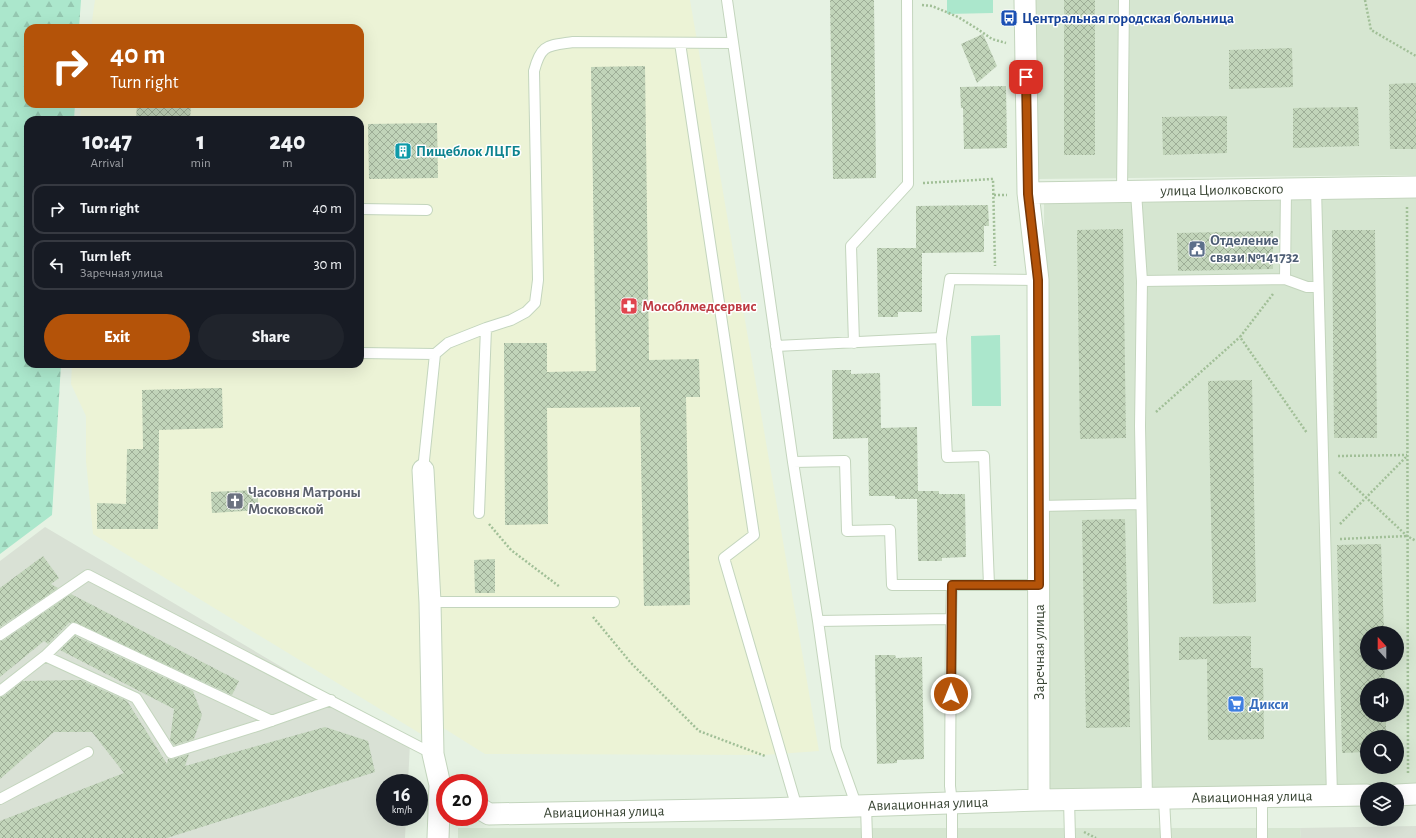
<!DOCTYPE html>
<html lang="en">
<head>
<meta charset="utf-8">
<style>
	body { margin:0; font-family:"Alegreya Sans",sans-serif; background:#20242c; color:#f1f3f6; height:100vh; display:flex; flex-direction:column; font-size:15px; white-space:nowrap }
	* { box-sizing:border-box; margin:0 }
	p { font-size:13px; color:#9ea1a6 }
	.icon { flex:none; width:22px; height:22px; fill:none; stroke:currentColor; stroke-width:2; stroke-linecap:round; stroke-linejoin:round }
	.map { position:relative; flex:1; overflow:hidden }
	.drawer { position:absolute; left:24px; top:116px; width:340px; height:252px; display:flex; flex-direction:column; background:#171b24; border-radius:12px; box-shadow:0 4px 16px #0002 }
	.drawer>* { flex:none }
	.hud { position:absolute; left:24px; top:24px; width:340px; height:84px; border-radius:12px; box-shadow:0 4px 16px #0002; background:#b45309; color:#fff; overflow:hidden }
	.needle { width:26px; rotate:339deg }
	.fabs { position:absolute; left:1360px; top:626px; display:grid; gap:8px }
	.fabs a { display:grid; place-items:center; width:44px; height:44px; border-radius:50%; background:#171b24; box-shadow:0 4px 16px #0002; font-size:20px }
	.speed { position:absolute; left:376px; top:774px; display:flex; gap:8px; font-size:20px; font-weight:700; text-align:center }
	.speed>* { display:grid; place-content:center; width:52px; height:52px; border-radius:50%; background:#171b24; box-shadow:0 4px 16px #0002; line-height:1 }
	.speed small { font-size:10px; font-weight:400 }
	.speed .limit { border:6px solid #d22; background:#fff; color:#111 }
	.pin { position:absolute; display:grid; place-items:center; width:34px; height:34px; color:#fff; margin:-17px; border-radius:8px; box-shadow:0 2px 6px #0006 }
	.me { position:absolute; width:44px; margin:-22px; rotate:0deg; stroke-linejoin:round; filter:drop-shadow(0 0 3px #0008) }
	.turn { display:flex; align-items:center; gap:14px; height:84px; padding:0 20px; font-size:18px }
	.turn .icon { width:52px; height:52px; stroke-width:2.5 }
	.turn b { display:block; font-size:28px; line-height:34px }
	.eta { display:flex; justify-content:space-evenly; align-items:center; height:68px; text-align:center }
	.eta b { font-size:24px; font-weight:800; line-height:28px }
	.cta { display:flex; gap:8px; margin-top:auto; padding:8px 20px }
	.cta a { flex:1; height:46px; border-radius:24px; background:#b45309; color:#fff; font-size:16px; font-weight:800; line-height:46px; text-align:center }
	.cta a+a { background:#20242c; color:#f1f3f6 }
	ul { padding:0; list-style:none }
	li { display:flex; align-items:center; gap:12px; height:50px; margin:0 8px 6px; padding:0 12px; border:2px solid #363941; border-radius:12px }
	li div { flex:1 }
	li b { display:block; font-size:15px }
	li em { font-style:normal }
	.map>svg:first-child { display:block }
	.residential { fill:#d6e6d1; fill-rule:evenodd }
	.industrial { fill:#d9e1d5 }
	.medical { fill:#ecf3d6 }
	.green { fill:#abe7cc }
	.forest { fill:url(#forest-firs) }
	.building { fill:url(#building-cross-hatch) }
	.lines { fill:none; stroke-linecap:round; stroke-linejoin:round }
	.lane-casing { stroke:#c3d5bd; stroke-width:12 }
	.street-casing { stroke:#c3d5bd; stroke-width:23 }
	.path { stroke:#a1bf97; stroke-width:2.5; stroke-dasharray:2 2; stroke-linecap:butt }
	.lane { stroke:#fff; stroke-width:10 }
	.street { stroke:#fff; stroke-width:21 }
	.route-casing { stroke:#753606; stroke-width:10 }
	.route { stroke:#b45309; stroke-width:7 }
	.labels { text-anchor:middle; dominant-baseline:central; stroke-width:3; stroke-linejoin:round; paint-order:stroke }
	.transit-label { font-size:15px; font-weight:bold; fill:#164399; stroke:#fff; text-anchor:start }
	.culture-label { font-size:15px; font-weight:bold; fill:#0d838f; stroke:#fff; text-anchor:start }
	.street-label { font-size:15px; fill:#384433; stroke:#fff }
	.service-label { font-size:15px; font-weight:bold; fill:#4e5e75; stroke:#fff; text-anchor:start }
	.health-label { font-size:15px; font-weight:bold; fill:#be3a42; stroke:#fff; text-anchor:start }
	.worship-label { font-size:15px; font-weight:bold; fill:#5b616d; stroke:#fff; text-anchor:start }
	.shop-label { font-size:15px; font-weight:bold; fill:#366cbe; stroke:#fff; text-anchor:start }
</style>
</head>
<body>
<div class="map">
<svg width="1416" height="838" viewBox="0 0 1416 838">
	<defs>
		<pattern id="forest-firs" width="22" height="20" patternUnits="userSpaceOnUse"><rect width="22" height="20" fill="#abe7cc"/><path d="M5 1l3.5 6h-7zM16 11l3.5 6h-7z" fill="#94c7b0"/></pattern>
		<pattern id="building-cross-hatch" width="8" height="8" patternUnits="userSpaceOnUse"><rect width="8" height="8" fill="#c1d4b9"/><path d="M0 0l8 8M0 8l8-8" fill="none" stroke="#9eae97"/></pattern>
	</defs>
	<rect width="100%" height="100%" fill="#e6f2e3"/>
	<!-- residential -->
	<path class="residential" d="M1035,0h381v175l-379,4z
		M1416,198v593l-19,-2 -348,1 -3,-18 -2,-568zM1367,633h30v30h-30zM1367,685h30v30h-30zM1367,737h30v30h-30z
		M458,828h842l1,10h-843z"/>
	<!-- industrial -->
	<path class="industrial" d="M45,527l365,216 -2,40h-23v34h21l-1,21h-405v-277z
		M1416,826v12h-115l-1,-10z"/>
	<!-- medical -->
	<path class="medical" d="M95,0h595l129,751 -55,4 -279,-1 -40,-25 -24,5 -328,-200 -7,-73v-45l-15,-32 1,-20h288v-244h-280l1,-16h279v-76h-269z"/>
	<!-- green -->
	<path class="green" d="M947,0h46v13l-46,1z
		M1000,335l1,71h-29l-1,-70z"/>
	<!-- forest -->
	<path class="forest" d="M0,0h81l-2,28h-51v76h47l-1,16h-46v244h33l-9,151 -52,39z"/>
	<!-- building -->
	<path class="building" d="M830,0h44l2,178 -43,1z
		M1064,0h31v155h-31z
		M983,34l14,32 -20,17 -16,-39z
		M1292,48l1,39 -64,2v-39z
		M645,66l4,294 50,-1 1,38h-14l4,208 -46,1 -4,-199 -93,1 1,116 -43,1 -1,-182h43v29l49,-1 -5,-304z
		M1416,83v66h-26l-1,-65z
		M1006,86l1,62 -43,1 -1,-41h-2l-1,-21z
		M137,104h54l-1,16h-54z
		M1358,107l1,39 -66,2v-40z
		M1227,116v37l-64,2 -1,-38z
		M437,123l1,55 -69,1 -1,-55z
		M988,205l1,21h-5v26l-62,1v59h-24v5h-20l-1,-69h39v-42z
		M1123,229l3,209 -46,1 -3,-209z
		M1332,230h43l2,208h-43z
		M1273,231v38l-95,2 -1,-38z
		M832,370h19v4l29,-1 1,55 36,-1 1,64h21v3h26l1,63 -24,1v3h-24l-1,-62h-22v-3h-26l-1,-58 -35,1z
		M1252,380l4,222 -43,2 -5,-223z
		M222,388l1,40 -64,2 -1,99h-61v-26l29,1 1,-55h16l-1,-59z
		M258,490v20l-46,3 -1,-21z
		M1125,519l5,208 -44,1 -4,-208z
		M1381,544l3,89h-17v30h17l1,22h-18v30h19v22h-19v15l-25,1 -5,-208z
		M43,556l16,22 -8,6 7,4 -58,39v-39z
		M495,559v34h-20l-1,-33z
		M71,594l168,87 -7,14 -159,-73 -4,1 -21,21 -4,-3 -44,36v-36l4,-1z
		M75,636l118,55 9,24 -8,24 -20,6 -4,-5 4,-31 -114,-59z
		M1251,636v32h12l1,71 -56,1 -1,-81 -28,1v-23z
		M875,655h20l1,3 26,-1 2,102 -27,1v3l-20,1z
		M81,680l46,21 40,63 1,-5h5l16,-5 -4,12 140,-39 43,14 7,31 -208,66h-167v-17l124,-48 -32,-41h-38l-54,47v-82l4,-1 19,-15z"/>
	<g class="lines">
		<!-- lane casing -->
		<g class="lane-casing">
			<path id="lane" d="M727,0l66,462 25,159 18,127 21,59
				M680,43l74,492 -30,23 73,250
				M1316,189l16,607
				M1122,192l2,-192
				M1136,192l6,89 -2,145 7,373
				M360,209l67,1
				M1285,279l22,8h11
				M1142,281l143,-2 1,-90
				M854,343l-3,-97 57,-62 -1,-184
				M776,346l165,-8
				M360,353l75,1
				M793,462l52,-1 2,70 43,-1 2,55h97l-5,-129 -37,1 -6,-119 9,-59 88,1
				M423,470l12,-116 13,-11 38,-15 25,-8 15,-8 9,-9 3,-23 -4,-209c7,-27 13,-25 39,-29l160,1
				M1039,506l102,-2
				M479,513l7,-185
				M989,585h50
				M430,602h184
				M951,619l1,-34
				M818,621l133,-2 -1,167 2,17v35
				M0,635l88,-60 345,179
				M45,656l29,-28 198,93
				M0,691l45,-35 91,42 35,55 86,-27 74,-26
				M0,799l88,-47
				M1164,799l2,39
				M1069,800l1,38
				M866,806l1,32
				M1262,838v-41"/>
		</g>
		<!-- street casing -->
		<g class="street-casing">
			<path id="street" d="M1025,0l3,193 10,87 1,520
				M1028,193l388,-6
				M423,470l7,132 3,152 7,31 5,3
				M1397,795l19,-1
				M479,808l10,6 276,-5 274,-9 328,-5
				M438,838l2,-53"/>
		</g>
		<!-- path -->
		<path class="path" d="M1365,0l6,30 45,26
			M922,5l10,1 26,11 18,11 16,11 14,4
			M923,183l70,-4 2,87
			M994,195h13
			M1407,207l1,567
			M1273,294l-33,43 67,96
			M1156,412l84,-75
			M1338,456l69,-1
			M1339,472l68,64 9,5
			M489,524l22,26 49,37
			M1340,524l67,-68
			M1340,539l67,-3
			M593,617l38,46 68,68 66,25
			M1084,832l12,6"/>
		<!-- lane -->
		<use href="#lane" class="lane"/>
		<!-- street -->
		<use href="#street" class="street"/>
	</g>
	<g class="lines">
		<!-- route casing -->
		<g class="route-casing">
			<path id="route" d="M951,694l1,-109h87l-1,-305 -10,-86 -2,-117"/>
		</g>
		<!-- route -->
		<use href="#route" class="route"/>
	</g>
	<!-- icons -->
	<defs>
		<g id="bus-square" transform="scale(0.9)"><rect x="-9" y="-9" width="18" height="18" rx="4" fill="#1a4fb4" stroke="#fff"/><path d="M-5-6H5V4H4V6H2V4H-2V6H-4V4H-5ZM-3.5-4V0h7V-4ZM-3.5 1.2v1.5H-2V1.2ZM2 1.2v1.5H3.5V1.2Z" fill="#fff"/></g>
		<g id="building-square" transform="scale(0.9)"><rect x="-9" y="-9" width="18" height="18" rx="4" fill="#0f9aa8" stroke="#fff"/><path d="M-4-6H4V6H1V3H-1V6H-4ZM-2.5-4.3h1.7v1.8h-1.7ZM.8-4.3h1.7v1.8H.8ZM-2.5-1h1.7V.8h-1.7ZM.8-1h1.7V.8H.8Z" fill="#fff"/></g>
		<g id="civic-square" transform="scale(0.9)"><rect x="-9" y="-9" width="18" height="18" rx="4" fill="#5c6f8a" stroke="#fff"/><path d="M-.6-6.5H3V-4.5H.6V-3L4-1V1h2V6H-6V1h2V-1L-.6-3ZM-1.2 2.5V6h2.4V2.5Z" fill="#fff"/></g>
		<g id="pharmacy-square" transform="scale(0.9)"><rect x="-9" y="-9" width="18" height="18" rx="4" fill="#e0444e" stroke="#fff"/><path d="M-2-6h4v4h4v4h-4v4h-4v-4h-4v-4h4Z" fill="#fff"/></g>
		<g id="church-square" transform="scale(0.9)"><rect x="-9" y="-9" width="18" height="18" rx="4" fill="#6b7280" stroke="#fff"/><path d="M-1.2-6h2.4v3.5h3.3v2.4h-3.3V6h-2.4V-.1h-3.3v-2.4h3.3Z" fill="#fff"/></g>
		<g id="supermarket-square" transform="scale(0.9)"><rect x="-9" y="-9" width="18" height="18" rx="4" fill="#3f7fe0" stroke="#fff"/><path d="M-6-5.5h2.5l.6 2H6L4.5 2H-2.5L-4.4-4H-6ZM-1.5 3.2a1.3 1.3 0 1 0 .1 0ZM3 3.2a1.3 1.3 0 1 0 .1 0Z" fill="#fff"/></g>
	</defs>
	<g fill-rule="evenodd">
		<use href="#bus-square" x="1009" y="18"/>
		<use href="#building-square" x="403" y="151"/>
		<use href="#civic-square" x="1197" y="249"/>
		<use href="#pharmacy-square" x="629" y="306"/>
		<use href="#church-square" x="235" y="501"/>
		<use href="#supermarket-square" x="1236" y="704"/>
	</g>
	<g class="labels">
		<!-- transit labels -->
		<g class="transit-label">
			<text x="1022" y="18">Центральная городская больница</text>
		</g>
		<!-- culture labels -->
		<g class="culture-label">
			<text x="416" y="151">Пищеблок ЛЦГБ</text>
		</g>
		<!-- street labels -->
		<g class="street-label">
			<text transform="translate(1222 190) rotate(-1)">улица Циолковского</text>
			<text transform="translate(1039 652) rotate(-90)">Заречная улица</text>
			<text transform="translate(1252 797) rotate(-1)">Авиационная улица</text>
			<text transform="translate(928 804) rotate(-2)">Авиационная улица</text>
			<text transform="translate(604 812) rotate(-1)">Авиационная улица</text>
		</g>
		<!-- service labels -->
		<g class="service-label">
			<text x="1210" y="240">Отделение<tspan x="1210" dy="17">связи №141732</tspan></text>
		</g>
		<!-- health labels -->
		<g class="health-label">
			<text x="642" y="306">Мособлмедсервис</text>
		</g>
		<!-- worship labels -->
		<g class="worship-label">
			<text x="248" y="492">Часовня Матроны<tspan x="248" dy="17">Московской</tspan></text>
		</g>
		<!-- shop labels -->
		<g class="shop-label">
			<text x="1249" y="704">Дикси</text>
		</g>
	</g>
</svg>
<div class="fabs">
<a><svg class="needle" viewBox="-14 -14 28 28"><path d="M0-13l5 13h-10z" fill="#e53935"/><path d="M0 13l5-13h-10z" fill="#9ea1a6"/></svg></a>
<a><svg class="icon" aria-label="sound" viewBox="0 0 24 24"><path d="M4 9h4l5-4v14l-5-4H4zM17 9q2 3 0 6"/></svg></a>
<a><svg class="icon" aria-label="search" viewBox="0 0 24 24"><circle cx="10" cy="10" r="6"/><path d="M15 15l6 6"/></svg></a>
<a><svg class="icon" aria-label="layers" viewBox="0 0 24 24"><path d="M12 4l9 5-9 5-9-5zM3 14l9 5 9-5"/></svg></a>
</div>
<div class="speed"><div>16<small>km/h</small></div><div class="limit">20</div></div>
<div class="pin" style="left:1026px;top:77px;background:#d93025"><svg class="icon" aria-label="arrive" viewBox="0 0 24 24"><path d="M6 21V4h12l-3 4 3 4H6"/></svg></div>
<svg class="me" style="left:951px;top:694px" viewBox="-20 -20 40 40"><circle r="17" fill="#b45309" stroke="#fff" stroke-width="3"/><path d="M0-11L8 9 0 5-8 9z" fill="#fff"/></svg>
<div class="hud">
<div class="turn"><svg class="icon" aria-label="right" viewBox="0 0 24 24"><path d="M7 20v-9h11M14 6l5 5-5 5"/></svg><div><b>40 m</b>Turn right</div></div>
</div>
<section class="drawer">
<div class="eta">
<div><b>10:47</b><p>Arrival</p></div>
<div><b>1</b><p>min</p></div>
<div><b>240</b><p>m</p></div>
</div>
<ul>
<li><svg class="icon" aria-label="right" viewBox="0 0 24 24"><path d="M7 20v-9h11M14 6l5 5-5 5"/></svg><div><b>Turn right</b></div><em>40 m</em></li>
<li><svg class="icon" aria-label="left" viewBox="0 0 24 24"><path d="M17 20v-9H6M10 6l-5 5 5 5"/></svg><div><b>Turn left</b><p>Заречная улица</p></div><em>30 m</em></li>
</ul>
<div class="cta"><a>Exit</a><a>Share</a></div>
</section>
</div>
</body>
</html>
